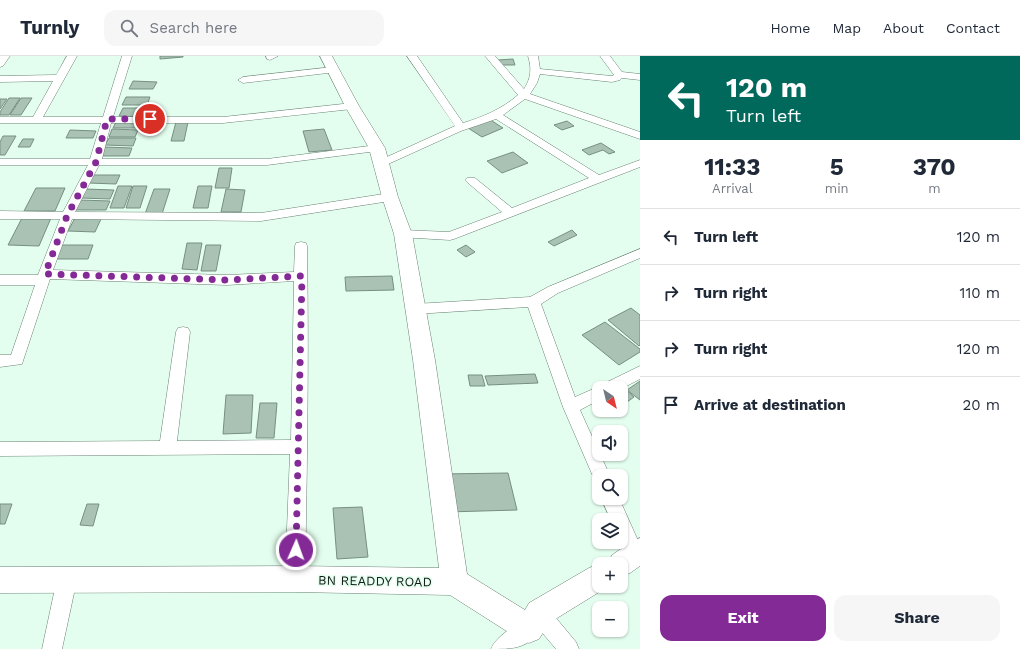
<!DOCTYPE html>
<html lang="en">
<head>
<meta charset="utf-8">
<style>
	body { margin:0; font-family:"Work Sans",sans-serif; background:#f6f6f7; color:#1f2937; height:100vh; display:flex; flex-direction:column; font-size:15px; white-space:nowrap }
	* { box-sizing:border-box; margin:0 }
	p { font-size:13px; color:#747a83 }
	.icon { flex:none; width:22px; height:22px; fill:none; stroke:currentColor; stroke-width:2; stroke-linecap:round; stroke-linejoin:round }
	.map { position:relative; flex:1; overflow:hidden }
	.sheet { display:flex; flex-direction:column; background:#fff; width:380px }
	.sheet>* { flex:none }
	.top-card { background:#00695c; color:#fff; overflow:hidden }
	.needle { width:26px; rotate:145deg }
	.tools { position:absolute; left:592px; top:325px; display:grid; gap:8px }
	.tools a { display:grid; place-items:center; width:36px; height:36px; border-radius:8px; background:#fff; box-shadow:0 1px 3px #0004; font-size:20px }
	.pin { position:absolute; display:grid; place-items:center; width:34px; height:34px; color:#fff; margin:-17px; border:2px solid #fff; border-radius:50%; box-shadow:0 1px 4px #0007 }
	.me { position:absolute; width:44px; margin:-22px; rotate:2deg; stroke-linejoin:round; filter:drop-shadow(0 0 3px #0008) }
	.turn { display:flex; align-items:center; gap:14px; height:84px; padding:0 20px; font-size:18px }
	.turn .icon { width:52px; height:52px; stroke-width:2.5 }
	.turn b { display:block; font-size:28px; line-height:34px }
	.eta { display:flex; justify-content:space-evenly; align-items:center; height:68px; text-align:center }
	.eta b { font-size:24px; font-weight:700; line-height:28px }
	.button { display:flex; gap:8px; margin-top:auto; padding:8px 20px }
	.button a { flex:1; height:46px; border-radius:12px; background:#832a97; color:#fff; font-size:16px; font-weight:700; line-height:46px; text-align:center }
	.button a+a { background:#f6f6f7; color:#1f2937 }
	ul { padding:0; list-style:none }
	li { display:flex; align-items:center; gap:12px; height:56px; padding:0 20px; border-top:1px solid #e0e1e3 }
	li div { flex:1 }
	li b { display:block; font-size:15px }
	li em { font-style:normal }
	header { display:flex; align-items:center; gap:24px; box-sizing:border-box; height:56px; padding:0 20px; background:#fff; border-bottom:1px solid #e0e1e3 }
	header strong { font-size:19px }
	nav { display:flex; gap:22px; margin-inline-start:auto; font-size:14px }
	.search { width:280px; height:36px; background:#f6f6f7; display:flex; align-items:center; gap:10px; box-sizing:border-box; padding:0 14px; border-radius:12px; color:#747a83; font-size:15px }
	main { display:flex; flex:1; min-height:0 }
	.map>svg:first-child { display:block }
	.building { fill:#a9c2b4; stroke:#778f81 }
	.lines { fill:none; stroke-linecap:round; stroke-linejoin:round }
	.street-casing { stroke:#6a8174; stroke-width:1 }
	.secondary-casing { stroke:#6a8174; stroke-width:1 }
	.street { fill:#fff; fill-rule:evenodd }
	.secondary { fill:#fff; fill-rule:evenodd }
	.route { stroke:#832a97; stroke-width:7; stroke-dasharray:0 12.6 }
	.labels { text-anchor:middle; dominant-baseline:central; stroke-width:3; stroke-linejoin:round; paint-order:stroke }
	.near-street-label { font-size:13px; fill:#121b16; stroke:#e3feee }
</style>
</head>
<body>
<header>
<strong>Turnly</strong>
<div class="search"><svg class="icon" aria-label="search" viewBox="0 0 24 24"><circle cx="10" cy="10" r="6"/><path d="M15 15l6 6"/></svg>Search here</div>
<nav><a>Home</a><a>Map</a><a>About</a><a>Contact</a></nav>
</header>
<main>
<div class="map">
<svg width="640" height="593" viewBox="0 0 640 593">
	<rect width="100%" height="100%" fill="#e3feee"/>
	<!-- building -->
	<path class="building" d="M160,0h23v1l-23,2z
		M513,3l2,6h-14l-3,-5z
		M133,25l24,1 -4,7h-24z
		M126,41h24l-3,8h-25z
		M9,42h11l-11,17h-9v-3z
		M21,42h11l-11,17h-11z
		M0,43h7l-7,10z
		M123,52h25l-3,9 -26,-1z
		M489,63l14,9 -21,9 -14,-9z
		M117,64l25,1 -2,7h-27z
		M567,65l7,5 -12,4 -8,-5z
		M176,66h12l-4,19h-13z
		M112,73l26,1 -3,7h-26z
		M324,73l8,21 -23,2 -6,-21z
		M70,74l26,1 -3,7h-27z
		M3,80h13l-11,19h-5v-13z
		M109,82h27l-3,8 -28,-1z
		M23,83h11l-4,8h-12z
		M601,87l14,9 -6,2 -6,-4 -14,5 -7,-5z
		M105,91l27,1 -3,8h-27z
		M513,96l15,11 -26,10 -15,-12z
		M219,112h13l-3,20h-14z
		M92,119h28l-4,9 -28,-1z
		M118,130h14l-8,22h-14z
		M133,130h14l-7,22h-14z
		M198,130h14l-4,22h-15z
		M36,132h29l-10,23h-31z
		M85,133l29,1 -4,9 -29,-1z
		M154,133h16l-8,25h-17z
		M226,133l19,1 -4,22h-20z
		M80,144l30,1 -4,9h-30z
		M22,162h29l-12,28 -31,-1z
		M75,162l26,1 -6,13 -27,-1z
		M572,174l5,5 -23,11 -6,-4z
		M187,187h15l-5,27 -15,-1z
		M62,189h31l-5,14h-32z
		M206,189h15l-5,26h-15z
		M466,189l9,7 -9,5 -9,-7z
		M392,220l2,14 -48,1 -1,-14z
		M631,252l9,7v30l-1,1 -31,-26z
		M605,266l35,27v3l-21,13 -37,-30z
		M535,318l3,9 -50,2 -3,-9z
		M468,319h14l3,11h-15z
		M640,325v19l-13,-10z
		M624,332l10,9 -11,8 -2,-2v-13z
		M226,339h27l-2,38 -28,1z
		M260,347h17l-3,35h-18z
		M508,417l9,37 -70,2 -6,-38z
		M0,448h12l-7,20h-5z
		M87,448h12l-6,22 -13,-1z
		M362,451l6,50 -31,2 -4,-51z"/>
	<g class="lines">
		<!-- street casing -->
		<g class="street-casing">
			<path id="street" d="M0,0h10l-7,10 -3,1z
				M67,0h10l-34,61h60l19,-61h10l-19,61h110l129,-14 5,3 -5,3 -129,14h-112l-9,36h165l110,-14 5,3 -5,3 -110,14h-168l-24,47 186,1 129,-20 4,1 2,3 -2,3 -4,1 -129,20 -189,-2 -19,51 174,5 67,-3 1,-26 1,-3 5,-1 5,1 1,3c2,111 0,222 -2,333l-3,7 -7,3 -7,-3 -3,-7 5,-125 -290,2v-14l160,-1 16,-109 2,-4 5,-1 5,1 2,4 -13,109 114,-1 3,-159 -67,4 -177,-6 -28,85 -22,3v-12h11l24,-70h-35v-10h38l22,-56h-60v-8l63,1 25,-47h-88v-6h90l11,-36h-101v-6h33l20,-36 -53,1v-6l56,-1z
				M266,0h12l-8,4 -3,-1z
				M407,0h10l46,67c20,-6 39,-14 55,-28l-33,-39h10l29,33c7,-11 8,-20 4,-33h10l2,13 72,7 2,-1 -14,-19h10l12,16 18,2v6l-18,-2 -2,2 -8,2 -72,-8 -3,9 -7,11 110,38v7l-115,-40 -22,16 96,60 41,-15v7l-186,72 -4,1 -51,-3 -2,-3 2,-3 4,-1 46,2 53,-20 -35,-30 -2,-2 2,-2h8l37,30 77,-30 -93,-59 -35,12 -75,34h-8l-2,-2 2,-2 77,-35z
				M333,11l3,1 2,2 -2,2 -93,11 -5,-3 5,-3z
				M640,193v9l-82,35 -17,11 34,93 18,-8 8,-1 2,-4 37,-18v13l-19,10 -22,-1v12l-19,10 30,66h-11v7l-4,-2 -32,-74 -35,-100 -113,7 -5,-1 -2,-4 2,-4 5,-1 115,-7 18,-10z
				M601,442h18l21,47v17l-5,2 -7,-3 -8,-19 1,-22h-10z
				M67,513l7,3 3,7 -15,70h-20l15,-70 3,-7z
				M539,547l7,3 30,36 3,7h-23l-17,-20c-9,20 -28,20 -48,20 5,-13 25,-25 38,-30l3,1 -3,-7 3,-7z"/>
		</g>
		<!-- secondary casing -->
		<g class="secondary-casing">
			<path id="secondary" d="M320,0h12l27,50 26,42 13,49 14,37 23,126 32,214 58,36 4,-7 60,-35 10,-4v22h10l-60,37 -10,16 -10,4 -10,-4 -69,-44 -155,-3 -295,1v-26l295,-1 144,2 -26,-208 -19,-126 -12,-37 -13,-49 -24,-42z
				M640,482v28l-10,7 -9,4v-13h-13l4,-9 19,-13z"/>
		</g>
		<!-- street -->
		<use href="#street" class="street"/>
		<!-- secondary -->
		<use href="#secondary" class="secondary"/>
	</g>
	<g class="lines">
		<!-- route -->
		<path class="route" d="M150,63h-43l-11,43 -29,54 -22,58 182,6 75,-4 -6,274"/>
	</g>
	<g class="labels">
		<!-- near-street labels -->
		<g class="near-street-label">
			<text transform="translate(375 525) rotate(1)">BN READDY ROAD</text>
		</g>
	</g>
</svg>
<div class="tools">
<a><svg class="needle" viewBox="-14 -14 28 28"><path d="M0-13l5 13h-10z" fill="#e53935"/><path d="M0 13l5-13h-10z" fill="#747a83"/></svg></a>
<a><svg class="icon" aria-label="sound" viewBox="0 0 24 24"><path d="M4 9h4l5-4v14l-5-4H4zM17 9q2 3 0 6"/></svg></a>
<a><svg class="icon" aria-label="search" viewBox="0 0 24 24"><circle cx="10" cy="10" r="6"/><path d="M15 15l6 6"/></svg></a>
<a><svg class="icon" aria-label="layers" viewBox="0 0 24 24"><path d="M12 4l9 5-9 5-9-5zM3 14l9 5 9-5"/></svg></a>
<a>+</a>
<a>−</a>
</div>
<div class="pin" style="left:150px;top:63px;background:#d93025"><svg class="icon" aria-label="arrive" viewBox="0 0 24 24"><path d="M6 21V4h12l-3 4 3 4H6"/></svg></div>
<svg class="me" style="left:296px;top:494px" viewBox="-20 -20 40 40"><circle r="17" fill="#832a97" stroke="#fff" stroke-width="3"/><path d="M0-11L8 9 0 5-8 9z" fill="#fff"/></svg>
</div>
<section class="sheet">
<div class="top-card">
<div class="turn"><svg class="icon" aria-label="left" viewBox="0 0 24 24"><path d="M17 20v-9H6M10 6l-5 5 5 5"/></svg><div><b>120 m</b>Turn left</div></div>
</div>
<div class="eta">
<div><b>11:33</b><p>Arrival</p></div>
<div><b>5</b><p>min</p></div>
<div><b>370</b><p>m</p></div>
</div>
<ul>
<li><svg class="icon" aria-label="left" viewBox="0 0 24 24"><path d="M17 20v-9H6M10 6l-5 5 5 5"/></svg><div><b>Turn left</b></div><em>120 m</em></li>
<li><svg class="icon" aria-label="right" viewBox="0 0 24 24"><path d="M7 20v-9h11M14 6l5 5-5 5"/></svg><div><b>Turn right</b></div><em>110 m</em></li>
<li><svg class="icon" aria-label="right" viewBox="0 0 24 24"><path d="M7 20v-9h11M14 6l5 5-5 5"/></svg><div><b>Turn right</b></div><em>120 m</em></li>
<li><svg class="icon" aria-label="arrive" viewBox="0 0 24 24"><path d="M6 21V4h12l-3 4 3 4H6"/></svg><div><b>Arrive at destination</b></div><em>20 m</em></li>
</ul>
<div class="button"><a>Exit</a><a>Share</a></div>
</section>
</main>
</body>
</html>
